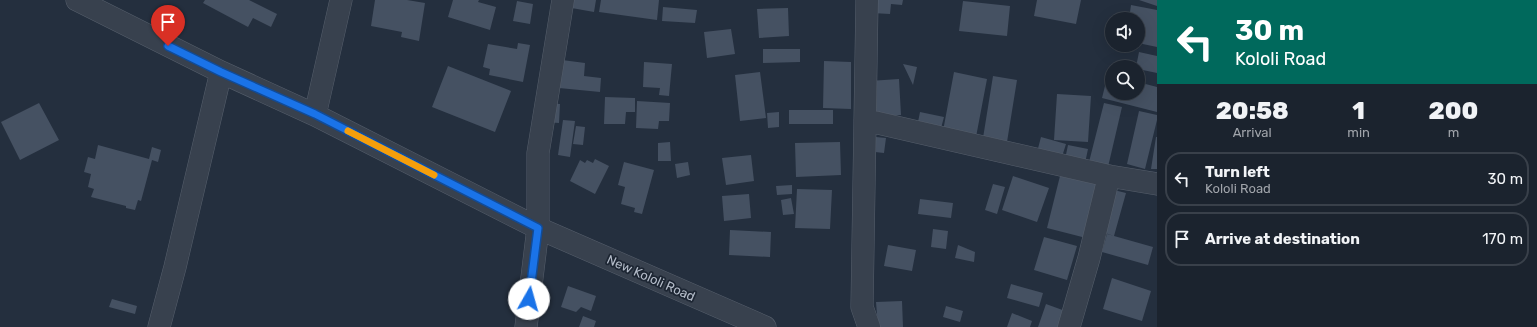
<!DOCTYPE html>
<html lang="en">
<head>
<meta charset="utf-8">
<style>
	body { margin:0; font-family:Rubik,sans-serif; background:#242b36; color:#f1f3f6; height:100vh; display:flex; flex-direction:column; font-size:15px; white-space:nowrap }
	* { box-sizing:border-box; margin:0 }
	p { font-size:13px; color:#a0a4aa }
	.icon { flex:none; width:22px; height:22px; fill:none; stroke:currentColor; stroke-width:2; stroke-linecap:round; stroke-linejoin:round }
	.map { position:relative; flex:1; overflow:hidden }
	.details { display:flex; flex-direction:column; background:#1b232e; width:380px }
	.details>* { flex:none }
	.hud { background:#00695c; color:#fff; overflow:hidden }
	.controls { position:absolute; left:1105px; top:12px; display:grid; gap:8px }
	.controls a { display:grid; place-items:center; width:40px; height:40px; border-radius:50%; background:#1b232e; box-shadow:0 4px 16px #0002,0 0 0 1px #39404a; font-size:20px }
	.pin { position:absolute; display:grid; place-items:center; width:34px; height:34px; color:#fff; margin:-41px -17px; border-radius:50% 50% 50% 0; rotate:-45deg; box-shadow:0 0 4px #0007 }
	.pin .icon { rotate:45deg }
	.me { position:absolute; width:44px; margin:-22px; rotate:7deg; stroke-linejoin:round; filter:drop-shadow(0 0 3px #0008) }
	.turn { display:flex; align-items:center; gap:14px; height:84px; padding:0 12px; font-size:18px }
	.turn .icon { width:52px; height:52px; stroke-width:2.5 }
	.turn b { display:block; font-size:28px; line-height:34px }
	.eta { display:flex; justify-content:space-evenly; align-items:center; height:68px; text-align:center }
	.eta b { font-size:24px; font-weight:800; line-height:28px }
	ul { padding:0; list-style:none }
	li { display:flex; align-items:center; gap:12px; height:54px; margin:0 8px 6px; padding:0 4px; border:2px solid #39404a; border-radius:16px }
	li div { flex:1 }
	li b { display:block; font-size:15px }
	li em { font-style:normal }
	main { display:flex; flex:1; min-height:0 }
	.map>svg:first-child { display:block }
	.building { fill:#455162 }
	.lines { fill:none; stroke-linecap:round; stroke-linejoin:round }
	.minor-casing { stroke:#565f6c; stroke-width:23 }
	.minor { stroke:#38414e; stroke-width:22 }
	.route-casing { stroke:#114b97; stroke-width:10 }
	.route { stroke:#1a73e8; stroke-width:7 }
	.slow { stroke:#f59e0b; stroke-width:7 }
	.labels { text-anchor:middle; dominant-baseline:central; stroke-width:3.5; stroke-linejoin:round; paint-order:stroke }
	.street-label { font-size:13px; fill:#b4bcc9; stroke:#1d2633 }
</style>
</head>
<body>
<main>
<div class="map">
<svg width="1157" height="327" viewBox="0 0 1157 327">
	<rect width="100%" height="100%" fill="#242f3e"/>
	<!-- building -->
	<path class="building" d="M205,0h44l28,14 -6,13 -18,-9 -5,9 -45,-24z
		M375,0h32l18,3 -6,38 -18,-4 1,-5 -31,-6z
		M453,0h26l-1,2 18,5 -6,23 -42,-13z
		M567,0h29l-2,12 -28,-5z
		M601,0h58l-2,20 -58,-8z
		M872,0h31l-1,5 -11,-1 -1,10 -18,-1z
		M1037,0h44l-5,24 -42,-8z
		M1139,0h18v6z
		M517,1l16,3 -3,20 -17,-3z
		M963,1l47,5 -3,30 -48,-5z
		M1131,5l26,5v37l-19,-4v-24h-9z
		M663,7l34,3 -2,13 -33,-2z
		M788,8l1,28 -30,2 -2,-29z
		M731,29l4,25 -28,4 -3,-26z
		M518,43l12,2 -7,37 -34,-7 1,-6 -7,-2 5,-23 29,5z
		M763,49h37v13l-37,1z
		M1139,52l18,4v17l-19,-4v-2h-2z
		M562,60l23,3 -1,13 17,2 -1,14 -41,-4z
		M824,61l27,1v47l-28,-1z
		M644,62l28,2 -3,32 -10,-1 1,-7 -17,-1z
		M903,64l14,3 -4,18z
		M448,66l63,25 -16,41 -63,-25z
		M760,72l6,46 -26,3 -5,-46z
		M954,72l33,7 -11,58 -33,-6z
		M1108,74l4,1v18h26v-11l19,5v25l-55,-14z
		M993,76l24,4 -10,62 -24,-4z
		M899,79l2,36 -29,2 -3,-36z
		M1057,94l34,2 -3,46 -34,-2z
		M605,97l30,1v14h-9l-1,12h-21z
		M637,101l33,2 -1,18h-10l-1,8 -22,-1z
		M39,103l20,37 -39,20 -19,-38z
		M547,103l13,1 -1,19 -14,-1z
		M1104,103l18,4 -14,60 -19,-5z
		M789,110h44v14h-44z
		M1139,111l18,4v5l-12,49 -18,-5z
		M779,112v15l-11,1 -1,-15z
		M920,112l24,5 -4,15 -23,-5z
		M563,120l12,1 -5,36 -12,-2z
		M576,126l9,1 -2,18 -10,-1z
		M876,137l10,1 -2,15 -9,-1z
		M1041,137l25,7 -6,19 -24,-7z
		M1156,137h1v32h-6z
		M670,142l1,19h-13v-18z
		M840,142l1,33 -45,2 -1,-34z
		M98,145l51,14 3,-12 9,3 -3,12 -6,-2 -11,41 -3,-1 -3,10 -9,-2v-2l-35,-9 3,-8 -6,-2 3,-13 -7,-2 4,-15 7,2z
		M1068,145l20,4 -4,19 -20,-4z
		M751,155l3,26 -28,4 -4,-27z
		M595,159l14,7 -14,28 -25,-13 10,-21 5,3 2,-3 6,3z
		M624,162l30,8 -12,44 -8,-2 1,-4 -14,-4 4,-17 -7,-2z
		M688,162l2,13 -13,3 -2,-14z
		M1061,172l43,11 -14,56 -43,-11z
		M1013,176l36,12 -12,34 -35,-12z
		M993,184l12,3 -8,27 -12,-4z
		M792,185v9l-15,1 -1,-9z
		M797,189l35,1 -2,39 -35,-1z
		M1114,190l12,3 -12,43 -12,-4z
		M749,194l2,24 -27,3 -2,-25z
		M791,198l3,16 -11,1 -2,-15z
		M920,199l33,4 -2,15 -33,-4z
		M933,229l15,2 -2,18 -15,-2z
		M730,230l41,2 -1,25 -41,-2z
		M1107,234l46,13 -5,18 -46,-13z
		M1044,237l33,9 -10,34 -33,-10z
		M888,245l28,5 -4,21 -28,-5z
		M958,245l17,7 -1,10 -19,-4z
		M1112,278l39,13 -9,30 -39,-12z
		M1011,284l32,9 -4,14 -32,-9z
		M568,286l28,10 -5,15 -10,-4 -5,5 -15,-5z
		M112,299l25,7 -2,8 -26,-7z
		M902,301l1,26h-25l-2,-25z
		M1046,304l22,8 -5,15h-25z
		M946,306l17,5 -3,11 -17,-5z
		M1012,313l20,8 -2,6h-23z
		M583,316l13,5 -2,6h-15z"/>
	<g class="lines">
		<!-- minor casing -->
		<g class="minor-casing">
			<path id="minor" d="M77,0l144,72 94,43 223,113 227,99
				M867,0l-5,307 7,20
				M315,115l26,-115
				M865,120l244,56 48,8
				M159,327l16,-60 46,-195
				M526,327l12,-99v-75l25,-153
				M1069,327l20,-69 20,-82"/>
		</g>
		<!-- minor -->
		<use href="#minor" class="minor"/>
	</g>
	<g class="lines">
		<!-- route casing -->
		<g class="route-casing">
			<path id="route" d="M168,46l53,26 94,42 223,114 -9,71"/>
		</g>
		<!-- route -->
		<use href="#route" class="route"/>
		<!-- slow -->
		<path class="slow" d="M348,131l86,44"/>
	</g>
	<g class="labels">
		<!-- street labels -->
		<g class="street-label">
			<text transform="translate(651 278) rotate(24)">New Kololi Road</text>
		</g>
	</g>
</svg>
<div class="controls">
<a><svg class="icon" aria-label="sound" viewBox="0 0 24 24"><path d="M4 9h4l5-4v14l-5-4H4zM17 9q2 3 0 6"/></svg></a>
<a><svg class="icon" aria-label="search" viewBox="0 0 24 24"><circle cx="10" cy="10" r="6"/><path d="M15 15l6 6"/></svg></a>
</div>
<div class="pin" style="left:168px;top:46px;background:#d93025"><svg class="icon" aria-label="arrive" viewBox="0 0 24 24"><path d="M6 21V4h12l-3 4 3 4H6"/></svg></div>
<svg class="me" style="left:529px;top:299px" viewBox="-20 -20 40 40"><circle r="19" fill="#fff"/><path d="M0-13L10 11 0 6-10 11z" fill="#1a73e8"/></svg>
</div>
<section class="details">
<div class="hud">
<div class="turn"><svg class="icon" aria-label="left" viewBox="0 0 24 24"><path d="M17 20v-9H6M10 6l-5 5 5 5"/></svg><div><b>30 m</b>Kololi Road</div></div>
</div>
<div class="eta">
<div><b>20:58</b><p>Arrival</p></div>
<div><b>1</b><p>min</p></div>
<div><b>200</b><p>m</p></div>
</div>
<ul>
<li><svg class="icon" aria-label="left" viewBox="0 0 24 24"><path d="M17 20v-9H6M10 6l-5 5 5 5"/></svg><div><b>Turn left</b><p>Kololi Road</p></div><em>30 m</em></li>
<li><svg class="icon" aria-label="arrive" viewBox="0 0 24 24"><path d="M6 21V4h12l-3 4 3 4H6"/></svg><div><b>Arrive at destination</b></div><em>170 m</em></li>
</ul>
</section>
</main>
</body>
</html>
